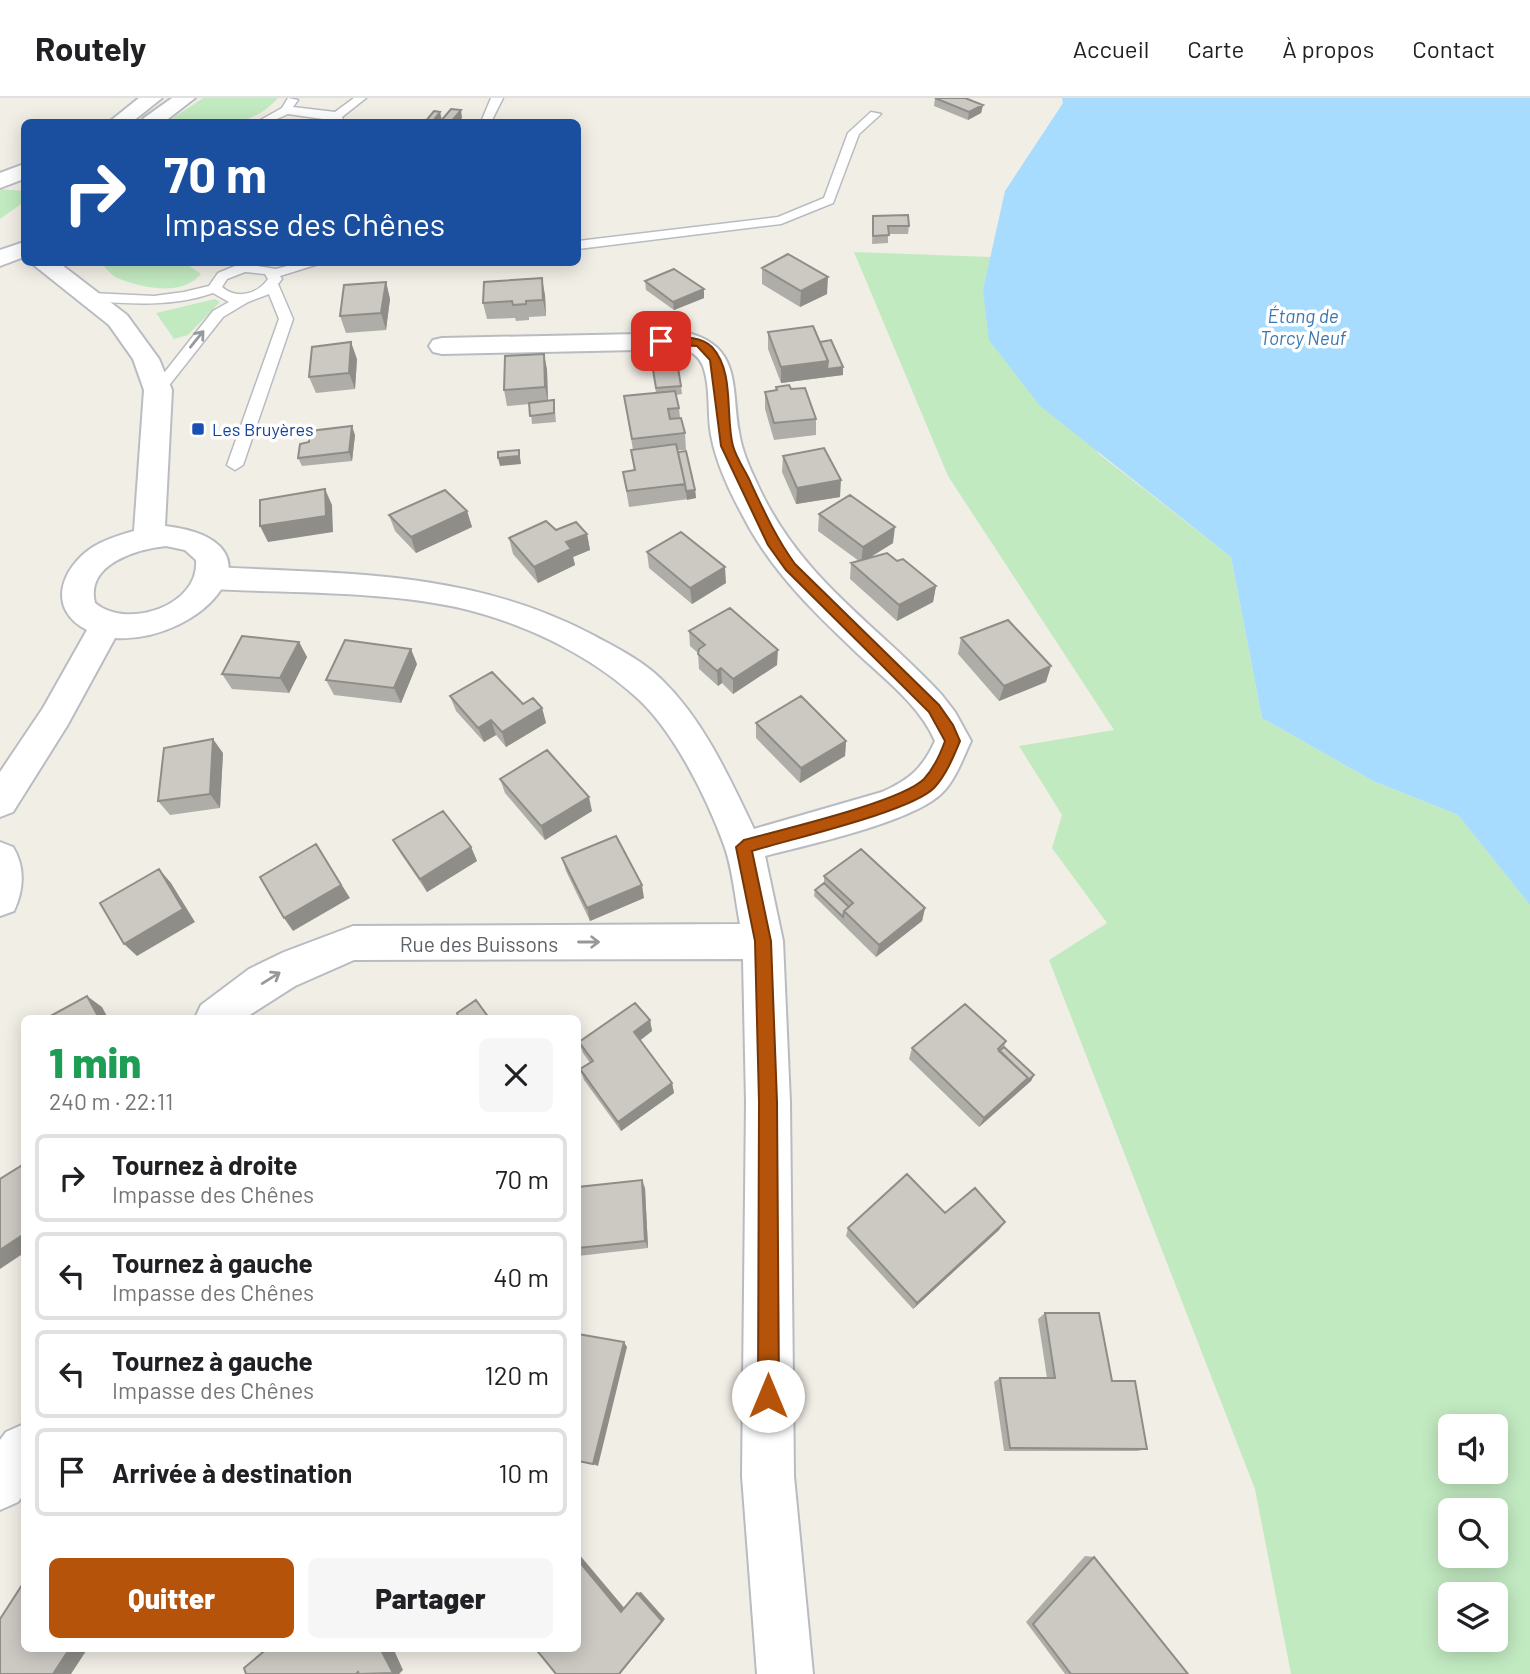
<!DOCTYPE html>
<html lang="fr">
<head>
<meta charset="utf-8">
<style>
	body { margin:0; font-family:Barlow,sans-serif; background:#f6f6f6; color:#202124; height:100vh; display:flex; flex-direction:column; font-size:26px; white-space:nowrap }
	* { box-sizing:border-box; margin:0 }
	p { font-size:23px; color:#757577 }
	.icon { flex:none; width:38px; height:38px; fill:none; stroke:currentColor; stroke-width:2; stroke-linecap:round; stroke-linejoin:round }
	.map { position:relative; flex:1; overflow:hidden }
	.side { position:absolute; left:21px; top:917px; width:560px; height:637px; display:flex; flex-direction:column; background:#fff; border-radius:10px; box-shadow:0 4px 18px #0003 }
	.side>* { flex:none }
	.hud { position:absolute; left:21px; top:21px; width:560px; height:147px; border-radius:10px; box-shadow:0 4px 18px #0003; background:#1a4fa0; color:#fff; overflow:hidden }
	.tools { position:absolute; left:1438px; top:1316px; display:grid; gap:14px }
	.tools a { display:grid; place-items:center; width:70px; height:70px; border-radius:10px; background:#fff; box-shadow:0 4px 18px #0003; font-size:35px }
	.pin { position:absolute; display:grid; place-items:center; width:60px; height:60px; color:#fff; margin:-30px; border-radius:14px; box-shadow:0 4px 10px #0006 }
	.me { position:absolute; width:77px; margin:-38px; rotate:0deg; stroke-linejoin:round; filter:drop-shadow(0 0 5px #0008) }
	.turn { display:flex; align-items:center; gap:24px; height:147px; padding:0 28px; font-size:32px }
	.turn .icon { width:91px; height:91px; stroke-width:2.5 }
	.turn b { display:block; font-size:49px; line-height:60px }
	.round { display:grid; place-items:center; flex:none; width:74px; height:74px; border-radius:10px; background:#f6f6f6 }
	.head { display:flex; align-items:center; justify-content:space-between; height:119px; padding:0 28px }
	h1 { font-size:42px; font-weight:800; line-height:52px; color:#1e9e55 }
	.primary-button { display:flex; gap:14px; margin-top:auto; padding:14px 28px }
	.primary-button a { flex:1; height:80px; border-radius:10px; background:#b45309; color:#fff; font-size:28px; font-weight:800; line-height:80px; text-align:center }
	.primary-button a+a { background:#f6f6f6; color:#202124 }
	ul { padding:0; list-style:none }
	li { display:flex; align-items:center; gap:21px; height:88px; margin:0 14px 10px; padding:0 14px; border:4px solid #e0e0e0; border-radius:10px }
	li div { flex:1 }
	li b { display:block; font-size:26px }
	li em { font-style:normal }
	header { display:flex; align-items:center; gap:42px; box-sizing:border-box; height:98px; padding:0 35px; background:#fff; border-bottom:2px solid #e0e0e0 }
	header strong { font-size:33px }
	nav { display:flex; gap:38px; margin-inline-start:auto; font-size:24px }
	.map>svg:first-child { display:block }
	.green { fill:#c2eac1; fill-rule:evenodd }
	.water { fill:#a7dcff }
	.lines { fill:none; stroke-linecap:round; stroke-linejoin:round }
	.lane-casing { stroke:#b8bcc0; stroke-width:3 }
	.street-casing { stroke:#b8bcc0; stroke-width:4 }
	.secondary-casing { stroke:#b9bdc2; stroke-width:4 }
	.lane { fill:#fff; fill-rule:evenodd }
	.street { fill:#fff; fill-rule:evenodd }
	.secondary { fill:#fff; fill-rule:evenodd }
	.wall { fill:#afada8 }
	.shaded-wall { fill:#8f8d88 }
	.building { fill:#ccc9c3; stroke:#8f8d88; stroke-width:2 }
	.oneway { stroke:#96999c }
	.route { fill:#b45309; stroke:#753606; stroke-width:2 }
	.transit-dot { fill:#1a4fb4; stroke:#fff; stroke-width:2.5 }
	.labels { text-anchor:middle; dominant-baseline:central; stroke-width:7; stroke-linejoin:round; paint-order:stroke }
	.far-transit-label { font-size:18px; fill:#164399; stroke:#fff; text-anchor:start }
	.far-water-label { font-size:19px; font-style:italic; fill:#3977b0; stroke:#fff }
	.street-label { font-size:21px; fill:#5d6267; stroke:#fff }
</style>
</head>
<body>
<header>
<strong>Routely</strong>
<nav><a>Accueil</a><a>Carte</a><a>À propos</a><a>Contact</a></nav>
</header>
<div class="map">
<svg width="1530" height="1576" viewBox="0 0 1530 1576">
	<rect width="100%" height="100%" fill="#f1eee6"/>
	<!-- green -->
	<path class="green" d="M203,0h75c-30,34 -69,25 -111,24z
		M0,91l24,2v11l-24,17z
		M854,154l137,5 -8,33 116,164 132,103 31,161 111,63 85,34 72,90v769h-239l-36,-185 -206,-529 58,-37 -55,-75 10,-33 -43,-69 95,-16 -166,-254zM1451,1328h45v46h-45zM1451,1412h45v46h-45zM1451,1496h45v46h-45z
		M101,165h84l16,11c-20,23 -58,14 -84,4 -6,-3 -11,-10 -16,-15z
		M215,201l5,3 -32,33 -14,4 -18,-26z"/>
	<!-- water -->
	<path class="water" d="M1062,0h468v807l-72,-90 -85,-34 -111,-63 -31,-161 -191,-151 -51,-66 -6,-50 22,-99 58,-88z"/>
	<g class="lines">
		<!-- lane casing -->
		<g class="lane-casing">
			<path id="lane" d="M288,0l10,2 -5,7 42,5 19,-14h12l-24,19 2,5 -56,-8 -18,8h-13l25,-14z
				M491,0h12l-12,24h-10z
				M871,14l10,2 -22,20 -26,69 -52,21 -203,25v-8l200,-24 46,-19 24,-65z
				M302,164h23l-45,14 2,3 -4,5 15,35 -50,146 -8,5 -8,-5 52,-146 -10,-25 -21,8 -25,15 -60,76 -5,1 -7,-4 2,-3 60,-76 16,-9 -16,-9c-40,14 -81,11 -122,8l-7,-4 7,-4 63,3 30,-4 25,-6 9,-13 17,-7 10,-2 31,5zM245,174l20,2 3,5c-10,15 -31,21 -46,8l5,-8z"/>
		</g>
		<!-- street casing -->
		<g class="street-casing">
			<path id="street" d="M688,235c54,14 43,56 51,99 3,21 13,41 22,60 44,90 115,132 180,202l14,18 16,29c-8,17 -15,38 -29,52 -29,29 -135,52 -177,63l18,85 7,161 4,374 19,198h-56l-15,-198 4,-374 -3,-143 -389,1 -59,26 -50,32h-50l6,-13 48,-36 35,-17 69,-26 387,-2c-5,-25 -7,-55 -16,-79 -17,-47 -51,-116 -89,-149 -49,-44 -116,-75 -179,-89 -74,-16 -167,-14 -244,-18l-11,-3 -5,-8 5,-8 11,-3c134,7 256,3 379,67 24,13 51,26 71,46 42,41 67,97 92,149l128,-37c27,-12 41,-24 53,-51 -15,-35 -50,-62 -77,-87 -41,-39 -80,-76 -108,-125 -16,-29 -33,-61 -39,-94 -4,-22 0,-47 -8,-69 -4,-9 -9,-13 -19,-17l-242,5 -9,-2 -4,-6 4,-6 9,-2z
				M24,1326v70l-6,8 -18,8v-70l6,-8z"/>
		</g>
		<!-- secondary casing -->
		<g class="secondary-casing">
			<path id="secondary" d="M139,0h23l-30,24h-23z
				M172,0h23l-31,24h-23l3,-4z
				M24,66v15l-24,9v-15z
				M24,144v15l-24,9v-16z
				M30,164h28l69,53 32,44 13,31 -7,136c127,15 39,117 -50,112l-48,88 -54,86 -13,5v-45l43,-64 44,-78c-41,-21 -26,-62 6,-83 13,-8 27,-12 41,-16l10,-141 -11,-31 -24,-34zM166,448l19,4 11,10c4,46 -69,70 -101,43 -10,-39 42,-54 71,-57z
				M0,744l13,5c12,20 11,42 1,64l-14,5z"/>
		</g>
		<!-- lane -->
		<use href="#lane" class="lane"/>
		<!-- street -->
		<use href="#street" class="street"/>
		<!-- secondary -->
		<use href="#secondary" class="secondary"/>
	</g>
	<!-- wall -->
	<path class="wall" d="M935,0l48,7 -2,8 -13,7 -34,-14z
		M873,118l36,10 -1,8h-20v9l-16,1z
		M762,170l65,26 -27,13 -38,-23z
		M645,183l59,17 -30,12 -28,-20z
		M386,184l4,17 -4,31 -40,3 -6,-17z
		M545,197l1,21 -17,1v3l-13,1 -1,-3 -28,1 -4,-16z
		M768,234l52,10 23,25v8l-62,8 -13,-34z
		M544,256l3,16 1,31 6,-1 2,22 -24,2 -2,-20 -23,2 -3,-16z
		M357,261l-2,30 -39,4 -7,-16z
		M653,272l28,16 1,8 -6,1 3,13 1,10 5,15 1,17h-8l17,40 1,8 -67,9 -6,-35 11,-1 -3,-21h2l-9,-54 32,-3z
		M776,289l15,2 25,30v16l-42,5 -9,-31v-17l11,-2z
		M355,337l-3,26 -50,5 -4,-8 11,-16z
		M783,358l57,41 -44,7 -14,-32z
		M467,413l5,16 -56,26 -21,-22 -6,-16z
		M819,416l74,29 -24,15 28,3 39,25 -3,16 -36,19 -47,-42 1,-16 8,-2 -41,-30z
		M556,432l31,4 3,16 -17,7 2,8 -37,18 -25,-29 -4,-16z
		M647,454l79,31 -34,21 -43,-36z
		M689,533l88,34 -44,29 -11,-11 -4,3 -19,-17 -1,-16 -8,-7z
		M961,540l85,44 -47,19 -41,-47z
		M299,544l8,15 -18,36 -57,-4 -10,-15z
		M417,566l-16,39 -67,-8 -8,-15z
		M450,598l73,8 19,4 4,15 -40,24 -10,-12 -12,7 -28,-31z
		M756,625l90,18 -1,15 -45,27 -44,-45z
		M223,655l-3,55 -50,7 -12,-14z
		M500,681l92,32 -47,29 -40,-47z
		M393,742l78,7 6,14 -50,31 -26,-38z
		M562,760l82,40 -54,23 -24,-50z
		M824,778l101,32 -3,13 -46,36 -62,-61 1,-6 9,-7z
		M650,922l2,11 -12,9 32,43 2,10 -53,38 -37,-51 -4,-11 10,-6 -7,-10 -4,-11z
		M1006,943l-2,6 30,28 -3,6 -52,46 -70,-68 3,-11z
		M578,1089l67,1 3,60 -70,8z
		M945,1115l54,17 -86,79 -67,-73 2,-8z
		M1045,1215l67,68 35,68 -10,2h-133l-10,-69 6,-4h47l-9,-59z
		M1085,1458l9,1 94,117h-123l-39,-52z"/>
	<!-- shaded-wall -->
	<path class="shaded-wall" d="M983,7l-2,8 -13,7 1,-8z
		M461,12l1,8 -3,4h-8z
		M440,14l2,8 -2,2h-8z
		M828,179l-1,17 -27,13 1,-16z
		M542,180l3,17 1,21 -3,-16z
		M386,184l4,17 -4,31 -5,-17z
		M704,191v9l-30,12 -1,-8z
		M351,244l6,17 -2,30 -6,-16z
		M544,256l3,16 1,33 -3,-16z
		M828,263l-1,16 -46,6v-16z
		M843,269v8l-16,2v-8z
		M352,328l3,9 -3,26 -3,-9z
		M519,352l2,14 -21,2 -2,-8z
		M841,382l-1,17 -44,7 1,-16z
		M325,391l7,16 1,27 -65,10 -8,-16z
		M695,392l1,8 -9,2 -1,-9z
		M467,413l5,16 -56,26 -5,-16z
		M895,429l-2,16 -32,20 2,-16z
		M587,436l3,16 -17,7 2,8 -37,18 -4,-16 32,-25z
		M725,469l1,16 -34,21 -2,-16z
		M936,488l-3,16 -36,19 2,-16z
		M299,544l8,15 -18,36 -9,-15z
		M411,551l6,15 -16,39 -7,-15z
		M778,552l-1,15 -44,29v-15z
		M1051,568l-5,16 -47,19 5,-15z
		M721,570l1,15 -4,3 -1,-15z
		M542,610l4,15 -40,24 -4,-15z
		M491,622l5,15 -12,7 -6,-14z
		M213,641l10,14 -3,55 -10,-14z
		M846,643l-1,15 -45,27 1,-15z
		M589,699l3,14 -47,29 -4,-14z
		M316,746l34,54 -57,33 -9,-13z
		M471,749l6,14 -50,31 -7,-13z
		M159,771l12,14 24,39 -58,34 -13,-12z
		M642,787l2,13 -54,23 -3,-13z
		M925,810l-3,13 -46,36 3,-12z
		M87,898l15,11 6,11h-9z
		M650,922l2,11 -15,12 -3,-11z
		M1034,977l-3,6 -52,46 5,-9 44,-40z
		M672,985l2,10 -53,38 -3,-9z
		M642,1082l3,8 3,60 -3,-7z
		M1005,1124l-6,8 -86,79 4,-6z
		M24,1136v19l-24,16v-19z
		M624,1244l3,5 -29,119 -5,-2z
		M578,1455l48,57 -5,2 -43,-52z
		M641,1494l24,27 -45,55h-1l18,-81z
		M70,1550h18l-17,26h-18z
		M380,1550h13l10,22 -4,4h-7z"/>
	<!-- building -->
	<path class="building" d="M935,0h30l18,7 -14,7z
		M451,11l10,1 -10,12h-11z
		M434,13l6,1 -8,10h-7z
		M908,117l1,11h-21l1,9 -16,1v-20z
		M788,156l40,23 -27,14 -39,-23z
		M674,171l30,20 -31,13 -28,-21z
		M542,180l1,22 -17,1v3l-13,1 -1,-4 -29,2 1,-21z
		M386,184l-5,31 -41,3 4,-31z
		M813,228l15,35 -47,6 -13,-35z
		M831,242l12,27 -16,2 1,-8 -8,-19z
		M351,244l-2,31 -40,4 3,-30z
		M544,256l1,33 -41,3 1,-34z
		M678,270l3,18 -25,2 -3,-18z
		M789,287l2,4 14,-1 11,31 -42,4 -9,-31 12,-2 -1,-3z
		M675,293l4,17 -11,1 2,10 11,-1 4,15 -53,6 -8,-43z
		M554,302v13l-24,3 -1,-13z
		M352,328l-3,26 -51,6 2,-14 9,-2 1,-11z
		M676,346l9,40 -58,7 -4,-19 12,-2 -4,-20z
		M824,350l17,32 -44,8 -14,-32z
		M519,352v6l-21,2v-6z
		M686,353l9,39 -9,1 -1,-7 -7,-32z
		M325,391l1,27 -66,10v-26z
		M445,392l22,21 -56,26 -22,-22z
		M850,397l45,32 -32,20 -44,-33z
		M546,423l10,9 20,-8 11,12 -21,8 5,7 -37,18 -25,-29z
		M681,434l44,35 -35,21 -43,-36z
		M887,455l10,8 6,-2 33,27 -37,19 -48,-42z
		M730,510l48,42 -45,29 -12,-11 -4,3 -19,-17 1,-5 6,-4 -16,-14z
		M1008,522l43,46 -47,20 -43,-48z
		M242,538l57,6 -19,36 -58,-4z
		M345,542l66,9 -17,39 -68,-8z
		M492,574l31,32 10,-6 9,10 -40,24 -11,-12 -13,8 -28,-32z
		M801,598l45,45 -45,27 -45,-45z
		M213,641l-3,55 -52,7 6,-53z
		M547,652l42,47 -48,29 -41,-47z
		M443,713l28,36 -51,32 -27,-39z
		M616,738l26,49 -55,23 -25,-50z
		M316,746l25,41 -57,33 -24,-41z
		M861,751l64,59 -46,37 -35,-34 9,-8 -29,-27z
		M159,771l24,40 -59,35 -24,-41z
		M824,785l25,24 -5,4 -1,6 -28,-27z
		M87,898l12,22h-52z
		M476,902l13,18h-30l-2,-5z
		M635,905l15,17 -16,12 38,51 -54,39 -38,-53 13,-8 -14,-19z
		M965,906l41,37 -8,8 30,29 -44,40 -72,-70z
		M1004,949l30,28 -9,8 3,-5 -29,-27z
		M24,1066v70l-24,16v-71z
		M907,1076l38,39 30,-25 30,34 -88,81 -69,-75z
		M642,1082l3,61 -67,7v-61z
		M1045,1215h54l13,68h23l12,68 -137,-1 -10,-70h55z
		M578,1236l46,8 -31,122 -15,-3z
		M1094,1459l94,117h-117l-38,-50z
		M578,1462l43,52 16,-19 25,28 -43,53h-63l-21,-26h43z
		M24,1484v66h46l-17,26h-53v-55z
		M268,1550h112l13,25 -34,1 -1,-2 -2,2h-110l-2,-6z"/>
	<!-- one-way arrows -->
	<defs><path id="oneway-shaft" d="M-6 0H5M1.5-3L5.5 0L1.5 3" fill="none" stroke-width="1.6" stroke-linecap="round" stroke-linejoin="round" transform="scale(1.75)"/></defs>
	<g class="oneway">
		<use href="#oneway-shaft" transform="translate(197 241) rotate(-51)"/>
		<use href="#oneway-shaft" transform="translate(589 844)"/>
		<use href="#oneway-shaft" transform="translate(271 880) rotate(-32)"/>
	</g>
	<!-- route -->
	<path class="route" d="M661,240c17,0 38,-4 51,9 23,25 13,69 21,99 3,11 11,23 16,33 14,30 27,59 46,85l144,141 14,20 7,16c-7,17 -14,34 -26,47 -24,24 -144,51 -182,63l19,90 6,161 2,294 -3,7 -8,3 -7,-3 -3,-7 1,-294 -4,-161 -19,-94 8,-7c36,-10 157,-38 180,-61 10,-11 16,-24 21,-38l-16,-29 -143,-142 -18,-25 -47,-99 -11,-86 -13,-14 -40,-2 -1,-3z"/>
	<!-- markers -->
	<rect class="transit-dot" x="191" y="324" width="14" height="14" rx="3.5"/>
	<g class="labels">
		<!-- far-transit labels -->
		<g class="far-transit-label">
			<text x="212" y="331">Les Bruyères</text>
		</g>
		<!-- far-water labels -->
		<g class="far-water-label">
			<text x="1303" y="217">Étang de<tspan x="1303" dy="22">Torcy Neuf</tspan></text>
		</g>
		<!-- street labels -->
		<g class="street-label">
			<text x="479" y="845">Rue des Buissons</text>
		</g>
	</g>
</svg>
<div class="tools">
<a><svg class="icon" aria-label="sound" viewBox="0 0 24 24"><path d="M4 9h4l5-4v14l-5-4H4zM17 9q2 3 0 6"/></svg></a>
<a><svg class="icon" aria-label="search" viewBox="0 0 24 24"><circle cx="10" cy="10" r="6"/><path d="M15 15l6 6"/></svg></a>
<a><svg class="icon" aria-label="layers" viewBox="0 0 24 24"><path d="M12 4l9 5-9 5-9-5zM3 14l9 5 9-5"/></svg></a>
</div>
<div class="pin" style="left:661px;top:243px;background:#d93025"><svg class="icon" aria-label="arrive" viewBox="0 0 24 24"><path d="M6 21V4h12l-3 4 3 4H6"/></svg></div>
<svg class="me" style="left:768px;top:1298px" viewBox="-20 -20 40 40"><circle r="19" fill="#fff"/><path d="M0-13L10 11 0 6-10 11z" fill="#b45309"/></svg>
<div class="hud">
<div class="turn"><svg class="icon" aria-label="right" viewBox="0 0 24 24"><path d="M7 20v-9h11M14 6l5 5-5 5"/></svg><div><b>70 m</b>Impasse des Chênes</div></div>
</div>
<section class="side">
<div class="head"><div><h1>1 min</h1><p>240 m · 22:11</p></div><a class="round"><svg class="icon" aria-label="close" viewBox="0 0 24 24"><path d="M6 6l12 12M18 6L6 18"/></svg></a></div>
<ul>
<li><svg class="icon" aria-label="right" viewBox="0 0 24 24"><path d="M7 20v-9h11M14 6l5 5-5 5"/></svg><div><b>Tournez à droite</b><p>Impasse des Chênes</p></div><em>70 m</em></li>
<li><svg class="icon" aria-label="left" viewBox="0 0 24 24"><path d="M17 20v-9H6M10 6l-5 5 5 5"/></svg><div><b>Tournez à gauche</b><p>Impasse des Chênes</p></div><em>40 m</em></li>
<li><svg class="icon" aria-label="left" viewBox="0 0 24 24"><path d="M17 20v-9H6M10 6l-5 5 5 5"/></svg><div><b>Tournez à gauche</b><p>Impasse des Chênes</p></div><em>120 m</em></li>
<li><svg class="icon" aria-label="arrive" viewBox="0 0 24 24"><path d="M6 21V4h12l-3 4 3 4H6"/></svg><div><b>Arrivée à destination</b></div><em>10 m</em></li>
</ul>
<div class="primary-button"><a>Quitter</a><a>Partager</a></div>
</section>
</div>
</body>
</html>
